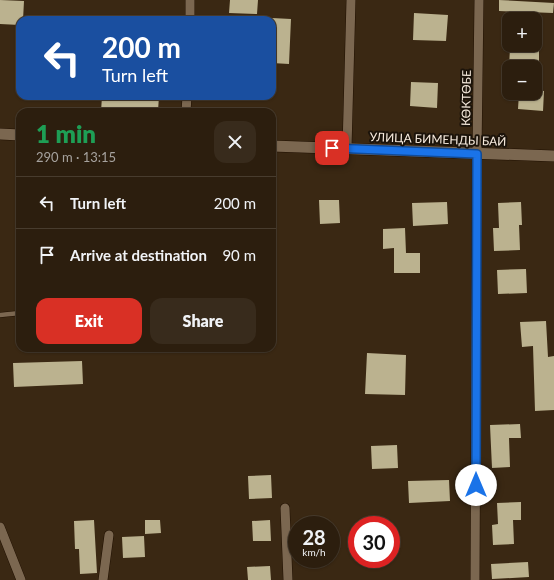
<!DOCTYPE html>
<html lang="en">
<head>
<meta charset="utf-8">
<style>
	body { margin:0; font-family:Lato,sans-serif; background:#382b1c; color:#f1f3f6; height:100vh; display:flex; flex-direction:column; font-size:15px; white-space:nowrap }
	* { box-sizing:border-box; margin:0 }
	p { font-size:13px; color:#a6a29e }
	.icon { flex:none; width:22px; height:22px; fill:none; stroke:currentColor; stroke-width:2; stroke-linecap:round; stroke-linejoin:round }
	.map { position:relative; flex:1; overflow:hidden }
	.details { position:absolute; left:16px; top:108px; width:260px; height:244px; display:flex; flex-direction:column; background:#2c1e0e; border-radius:12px; box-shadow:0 1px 3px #0004,0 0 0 1px #483c2e }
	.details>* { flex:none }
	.hud { position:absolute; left:16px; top:16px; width:260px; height:84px; border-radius:12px; box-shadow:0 1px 3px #0004,0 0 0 1px #483c2e; background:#1a4fa0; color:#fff; overflow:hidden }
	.controls { position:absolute; left:502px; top:12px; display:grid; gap:8px }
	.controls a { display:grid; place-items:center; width:40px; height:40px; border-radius:8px; background:#2c1e0e; box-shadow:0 1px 3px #0004,0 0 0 1px #483c2e; font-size:20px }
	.speed { position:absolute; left:288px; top:516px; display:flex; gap:8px; font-size:20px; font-weight:700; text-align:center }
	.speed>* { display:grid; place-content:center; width:52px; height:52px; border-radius:50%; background:#2c1e0e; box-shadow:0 1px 3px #0004,0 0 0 1px #483c2e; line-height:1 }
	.speed small { font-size:10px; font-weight:400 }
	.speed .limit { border:6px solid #d22; background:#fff; color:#111 }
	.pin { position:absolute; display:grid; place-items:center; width:34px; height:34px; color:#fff; margin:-17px; border-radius:8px; box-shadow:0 2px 6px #0006 }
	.me { position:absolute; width:44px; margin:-22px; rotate:0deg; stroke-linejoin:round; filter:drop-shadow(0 0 3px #0008) }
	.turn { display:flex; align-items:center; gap:14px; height:84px; padding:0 20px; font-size:18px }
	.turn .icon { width:52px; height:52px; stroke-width:2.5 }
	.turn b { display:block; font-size:28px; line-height:34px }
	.round { display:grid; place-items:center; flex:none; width:42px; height:42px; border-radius:12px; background:#382b1c }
	.headline { display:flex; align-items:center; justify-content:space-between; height:68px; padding:0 20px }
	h1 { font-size:24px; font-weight:800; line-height:30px; color:#1e9e55 }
	.primary-button { display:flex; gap:8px; margin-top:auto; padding:8px 20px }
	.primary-button a { flex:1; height:46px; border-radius:12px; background:#d93025; color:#fff; font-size:16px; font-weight:800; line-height:46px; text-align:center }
	.primary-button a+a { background:#382b1c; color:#f1f3f6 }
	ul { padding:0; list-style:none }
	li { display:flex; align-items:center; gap:12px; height:52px; padding:0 20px; border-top:1px solid #483c2e }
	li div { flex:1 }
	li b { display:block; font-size:15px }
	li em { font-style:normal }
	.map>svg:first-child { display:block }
	.building { fill:#bbb28f }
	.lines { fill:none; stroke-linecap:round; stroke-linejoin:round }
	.service-casing { stroke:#201000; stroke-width:5.5 }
	.minor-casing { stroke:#201000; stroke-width:10 }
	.tertiary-casing { stroke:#201000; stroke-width:12 }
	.service { stroke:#7b6750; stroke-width:4.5 }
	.minor { stroke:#7b6750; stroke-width:9 }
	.tertiary { stroke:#7b6750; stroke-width:11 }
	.route-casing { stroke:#114b97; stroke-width:10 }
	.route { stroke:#1a73e8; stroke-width:7 }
	.labels { text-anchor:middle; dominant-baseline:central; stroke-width:4; stroke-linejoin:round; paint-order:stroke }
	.street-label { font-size:12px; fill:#f6eadd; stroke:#1b130a }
</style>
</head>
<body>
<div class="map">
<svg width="554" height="580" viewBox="0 0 554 580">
	<rect width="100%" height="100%" fill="#3a2813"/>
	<!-- building -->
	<path class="building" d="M0,0l24,1 -1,19h-3v5l-20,-1z
		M230,0h28l-1,14 -28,-1z
		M499,0l55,3 -1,10 -54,-2z
		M414,13l34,2 -2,26 -33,-1z
		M272,18l19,1 -2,45 -17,-1z
		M510,48l29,2v17h-30z
		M411,82l27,1 -1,25 -27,-2z
		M535,90l9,1 -1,20 -25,-2 1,-16h16z
		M102,96h57l-1,15 -33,-1v2h-24z
		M319,200h20l1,23 -20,1z
		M447,202l1,22 -35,2 -1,-23z
		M521,202l1,23h-3l1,25 -26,1 -1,-23h6l-1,-25z
		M405,228l1,25h14v20h-26v-25l-11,1v-20z
		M526,269l1,24 -29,1 -1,-24z
		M546,321l2,36 6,-1v54l-19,1 -2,-65 -11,1 -2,-25z
		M367,353l39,2 -1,40 -40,-1z
		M82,361l1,23 -69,3 -1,-24z
		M520,424l1,14h-12l1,29 -18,1 -2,-43z
		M397,445l1,23 -26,1 -1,-23z
		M271,475l1,23 -23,1 -1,-23z
		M449,480l1,21 -41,2 -1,-22z
		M521,502v18h-8l1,24 -21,1 -1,-20 6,-1 -1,-21z
		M94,520l3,53 -17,1 -1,-25h-4l-1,-28z
		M145,520h15l1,13 -16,1z
		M270,520l1,21h-18l-1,-20z
		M144,536l1,21 -22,1 -1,-21z
		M528,562l1,15 -37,2 -1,-15z
		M270,566l1,14h-23l-1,-13z"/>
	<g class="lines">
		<!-- service casing -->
		<g class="service-casing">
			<path id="service" d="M0,315l20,-2"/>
		</g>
		<!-- minor casing -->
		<g class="minor-casing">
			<path id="minor" d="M190,20v-20
				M186,112l1,-16
				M347,148l4,-148
				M285,508l3,72
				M0,527l21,53
				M103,580l6,-45
				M475,580l2,-427 2,-153"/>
		</g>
		<!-- tertiary casing -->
		<g class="tertiary-casing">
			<path id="tertiary" d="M0,134l20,1
				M272,146l282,10"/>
		</g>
		<!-- service -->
		<use href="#service" class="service"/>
		<!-- minor -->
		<use href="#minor" class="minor"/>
		<!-- tertiary -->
		<use href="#tertiary" class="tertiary"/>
	</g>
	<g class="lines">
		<!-- route casing -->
		<g class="route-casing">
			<path id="route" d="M332,148l145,6 -1,331"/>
		</g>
		<!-- route -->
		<use href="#route" class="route"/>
	</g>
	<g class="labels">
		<!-- street labels -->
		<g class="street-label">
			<text transform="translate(466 98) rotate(-89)">КӨКТӨБЕ</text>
			<text transform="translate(438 139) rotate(2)">УЛИЦА БИМЕНДЫ БАЙ</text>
		</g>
	</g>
</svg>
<div class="controls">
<a>+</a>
<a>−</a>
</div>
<div class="speed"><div>28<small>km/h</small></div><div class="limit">30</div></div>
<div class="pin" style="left:332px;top:148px;background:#d93025"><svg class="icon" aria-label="arrive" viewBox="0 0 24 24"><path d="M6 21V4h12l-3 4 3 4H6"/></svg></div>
<svg class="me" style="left:476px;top:485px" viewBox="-20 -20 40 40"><circle r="19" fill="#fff"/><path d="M0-13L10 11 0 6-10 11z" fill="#1a73e8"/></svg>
<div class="hud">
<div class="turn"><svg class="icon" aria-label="left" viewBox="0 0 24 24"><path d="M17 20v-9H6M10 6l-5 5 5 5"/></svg><div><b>200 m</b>Turn left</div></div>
</div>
<section class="details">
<div class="headline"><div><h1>1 min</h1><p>290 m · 13:15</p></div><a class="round"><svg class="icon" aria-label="close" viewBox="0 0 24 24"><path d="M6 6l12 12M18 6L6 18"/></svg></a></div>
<ul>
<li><svg class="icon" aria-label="left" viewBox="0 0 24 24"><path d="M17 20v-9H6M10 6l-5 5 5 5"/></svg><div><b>Turn left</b></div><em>200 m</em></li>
<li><svg class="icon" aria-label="arrive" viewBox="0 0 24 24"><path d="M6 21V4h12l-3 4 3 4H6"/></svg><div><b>Arrive at destination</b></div><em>90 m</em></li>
</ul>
<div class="primary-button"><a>Exit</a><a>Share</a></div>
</section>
</div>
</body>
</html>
